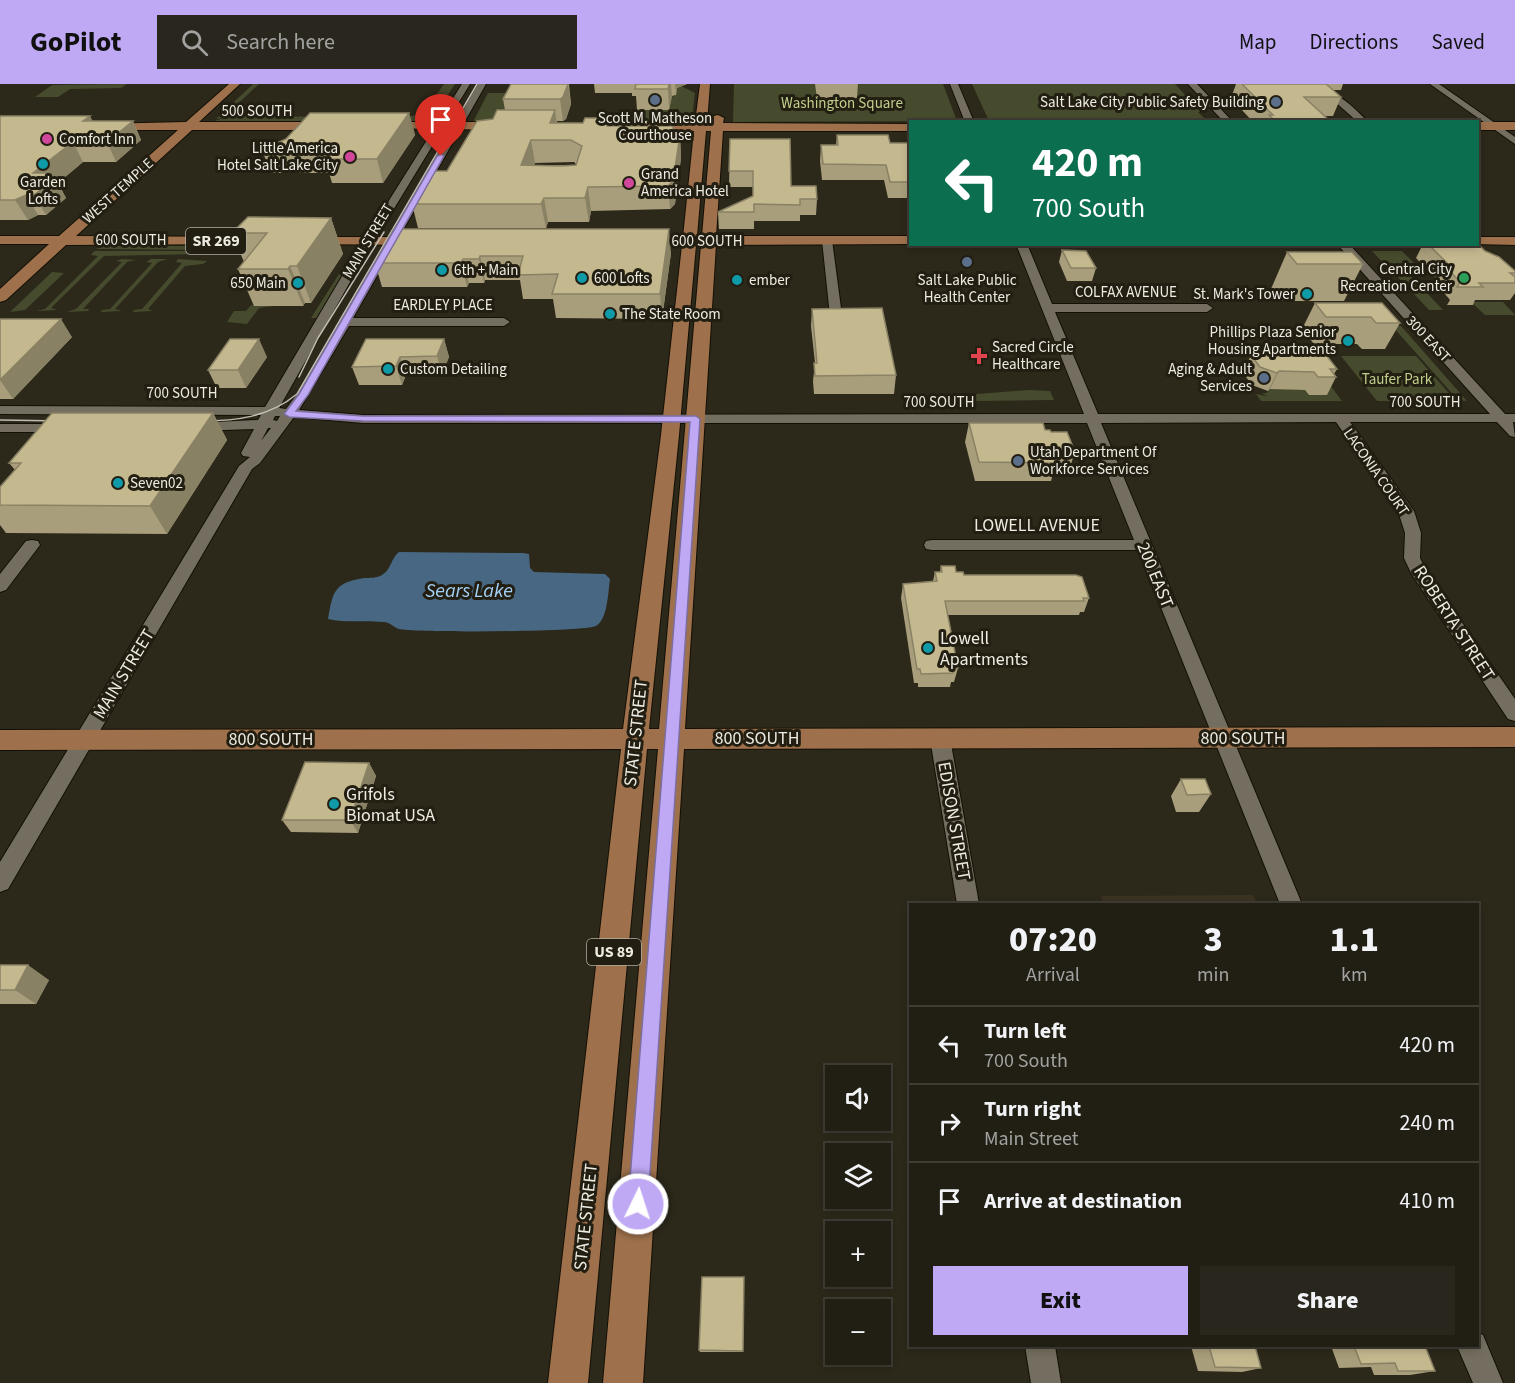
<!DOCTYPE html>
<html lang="en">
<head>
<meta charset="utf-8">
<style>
	body { margin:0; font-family:"Source Sans 3",sans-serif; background:#29271d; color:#f1f3f6; height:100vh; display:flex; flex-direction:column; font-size:22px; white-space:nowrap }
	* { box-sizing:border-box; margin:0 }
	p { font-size:20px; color:#a2a2a0 }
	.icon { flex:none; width:33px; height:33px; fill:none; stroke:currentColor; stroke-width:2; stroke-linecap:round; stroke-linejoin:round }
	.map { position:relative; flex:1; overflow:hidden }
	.panel { position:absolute; left:909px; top:819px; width:570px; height:444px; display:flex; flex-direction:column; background:#211e14; border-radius:0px; box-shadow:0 3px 9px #0003,0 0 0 2px #3e3c34 }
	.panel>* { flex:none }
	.guide { position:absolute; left:909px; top:36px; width:570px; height:126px; border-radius:0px; box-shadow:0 3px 9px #0003,0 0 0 2px #3e3c34; background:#0b6e4f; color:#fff; overflow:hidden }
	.controls { position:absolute; left:825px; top:981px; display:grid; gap:12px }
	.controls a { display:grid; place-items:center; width:66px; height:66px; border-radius:0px; background:#211e14; box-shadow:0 3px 9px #0003,0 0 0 2px #3e3c34; font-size:30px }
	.pin { position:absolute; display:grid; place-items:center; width:51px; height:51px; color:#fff; margin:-62px -26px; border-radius:50% 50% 50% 0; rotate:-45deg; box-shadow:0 0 6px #0007 }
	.pin .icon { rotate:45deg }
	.me { position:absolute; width:66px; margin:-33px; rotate:4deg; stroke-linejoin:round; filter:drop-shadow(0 0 4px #0008) }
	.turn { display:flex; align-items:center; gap:21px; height:126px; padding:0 24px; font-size:27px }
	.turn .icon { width:78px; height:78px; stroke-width:2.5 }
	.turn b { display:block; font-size:42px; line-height:51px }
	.eta { display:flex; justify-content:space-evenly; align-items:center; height:102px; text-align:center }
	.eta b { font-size:36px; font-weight:800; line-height:42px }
	.cta { display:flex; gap:12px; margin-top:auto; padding:12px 24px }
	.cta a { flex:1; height:69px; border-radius:0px; background:#bfa9f4; color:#111; font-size:24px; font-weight:800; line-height:69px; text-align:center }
	.cta a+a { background:#29271d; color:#f1f3f6 }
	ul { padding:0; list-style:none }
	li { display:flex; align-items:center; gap:18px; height:78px; padding:0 24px; border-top:2px solid #3e3c34 }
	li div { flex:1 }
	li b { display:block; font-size:22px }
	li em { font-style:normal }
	header { display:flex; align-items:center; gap:36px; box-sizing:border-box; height:84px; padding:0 30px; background:#bfa9f4; color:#111 }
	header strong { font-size:28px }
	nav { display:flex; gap:33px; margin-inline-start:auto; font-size:21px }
	.search { width:420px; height:54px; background:#29271d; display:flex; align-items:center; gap:15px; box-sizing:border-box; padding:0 21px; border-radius:0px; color:#a2a2a0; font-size:22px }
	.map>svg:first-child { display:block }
	.education { fill:#3b3222 }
	.green { fill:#464b2d }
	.water { fill:#486783 }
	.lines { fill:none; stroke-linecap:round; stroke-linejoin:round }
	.minor-casing { stroke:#141005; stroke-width:2 }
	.major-casing { stroke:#141005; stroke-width:2 }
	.minor { fill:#736e5f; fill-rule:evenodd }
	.major { fill:#9e714c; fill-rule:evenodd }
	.tram { stroke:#c0bdb4; stroke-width:1.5 }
	.wall { fill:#a99e7b; fill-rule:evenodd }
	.shaded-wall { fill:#898164 }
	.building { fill:#c4b88f; stroke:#898164; stroke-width:1.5; fill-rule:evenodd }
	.route { fill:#bfa9f4; stroke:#7c6e9f; stroke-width:1.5 }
	.service-dot { fill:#5c6f8a; stroke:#221e11; stroke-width:2 }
	.hotel-dot { fill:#d1479c; stroke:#221e11; stroke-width:2 }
	.culture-dot { fill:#0f9aa8; stroke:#221e11; stroke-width:2 }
	.leisure-dot { fill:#2e9e5b; stroke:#221e11; stroke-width:2 }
	.health-dot { fill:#e0444e; stroke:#221e11; stroke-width:2 }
	.labels { text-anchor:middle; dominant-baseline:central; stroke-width:6; stroke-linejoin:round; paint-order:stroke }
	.far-poi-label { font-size:15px; fill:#eeebe3; stroke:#221e11; text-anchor:start }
	.far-park-label { font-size:15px; fill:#c1ce8c; stroke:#221e11 }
	.far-street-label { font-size:15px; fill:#eeebe3; stroke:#221e11 }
	.shield { fill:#221e11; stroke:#b1aea4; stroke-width:1.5 }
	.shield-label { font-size:16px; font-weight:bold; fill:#eeebe3 }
	.street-label { font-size:18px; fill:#eeebe3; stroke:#221e11 }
	.poi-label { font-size:18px; fill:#eeebe3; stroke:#221e11; text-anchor:start }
	.water-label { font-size:20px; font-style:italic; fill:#a5d0f6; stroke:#221e11 }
</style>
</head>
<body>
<header>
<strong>GoPilot</strong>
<div class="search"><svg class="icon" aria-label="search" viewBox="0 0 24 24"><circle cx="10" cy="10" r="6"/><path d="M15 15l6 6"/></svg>Search here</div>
<nav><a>Map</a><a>Directions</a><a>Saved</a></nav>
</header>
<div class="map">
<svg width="1515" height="1299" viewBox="0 0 1515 1299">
	<rect width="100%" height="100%" fill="#2c281a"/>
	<!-- education -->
	<path class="education" d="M1253,811l4,9h-154l-2,-8z"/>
	<!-- green -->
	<path class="green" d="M127,0l-6,4 -51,1 -12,8h-23l17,-12z
		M253,0h6l-27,25 6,1 -6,5 86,2 -1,5h-105l11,-4 -7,1z
		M444,0h11l-25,38h-103l95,-7z
		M734,0h209l14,37 -224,1z
		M972,0h203l26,28h-3l9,9 -64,1 -2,-3h-11l2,3 -36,-1 -2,-2h-5l2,2h-40l-2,-2h-4v2h-20l-2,-2h-5v2h-29z
		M681,2l14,7 -3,26 -3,3h-75l-4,-3 4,-5 18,-1 44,-18v-7z
		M488,9h33l26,29h-74z
		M104,162h107l-2,4 -113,-1z
		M94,167h114l-7,3 -97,2 -53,52 6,2 -21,1 9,-2 53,-53 -7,-1z
		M360,167l-42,67h-7l42,-66z
		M1372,167h30l12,12h-5l3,4h-25z
		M122,175l14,1 -9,2 -44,47h6l-1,2 -21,1 9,-3 46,-47 -6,-1z
		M151,175h17l-10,3 -43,47 7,2 -21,1 1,-2 8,-1 42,-46 -6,-1z
		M178,175l29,2 -4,3 -18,2 -37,43 5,2 -20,1 1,-2 8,-1 40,-46 -6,-1z
		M52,188l12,1 -39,37 -15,2z
		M1394,189l15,1 34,36h-14z
		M1471,218h32l12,13h-30z
		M251,221l23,1 -15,2 -12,16 -20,-2 7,-11h12z
		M1392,242h9l66,75 -9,-1z
		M1341,272h75l40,45h-79z
		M1321,289l21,28h-81l-5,-7 11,2 -5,-3h5l4,-5 34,2 4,5h17z
		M1029,306l21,1 4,9 -81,1 -1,-2 5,-5z"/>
	<!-- water -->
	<path class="water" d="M399,468l124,1 6,1 1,14 4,4 71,2 5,5c-2,13 -2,40 -14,47 -12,6 -179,7 -197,3 -6,-2 -9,-7 -16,-7 -18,-2 -38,1 -55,-3 5,-28 6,-36 36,-41 6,0 13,0 18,-3 9,-5 9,-17 17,-23z"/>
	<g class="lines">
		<!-- minor casing -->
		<g class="minor-casing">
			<path id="minor" d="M462,0h8l-111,182 -80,142 7,1 11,-15 181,-310h8l-133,234h151l6,4 -6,4h-155l-50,84 64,5 721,-1 -68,-170h11l25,60h155l6,4 -6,4h-152l43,102h392l-153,-170h12l156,170h10v8h-2l2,15 -5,-1 -13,-14h-147l64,89 7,22 -1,25 7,14 88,127v22l-7,-2 -97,-146 -7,-15 1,-25 -7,-22 -62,-89 -235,1 201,481h-22l-142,-354h-206l-6,-1 -2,-4 2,-4 6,-1h202l-47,-117h-724l-69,-6 -34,46 -8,6 -244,420 -8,3v-30l239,-396 11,-9 -7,-1 -2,-3 13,-24 -59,2 -7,-4 7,-4 63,-3 3,-5 -261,-1v-8l265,1 83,-141zM275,332h5l-3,5 -4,-1zM268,344h3l-10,13z
				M950,0h8l16,38h-9z
				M1188,0h9l36,38h-9z
				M1302,0c27,0 48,19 66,38h-10l-32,-28z
				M1430,0h9l76,53v7z
				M827,153l5,3 10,76 -6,4 -6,-4 -8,-76z
				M0,340h66l7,4 -7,4h-66z
				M32,456l6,1 2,4 -34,45 -6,2v-18l26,-33z
				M940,646l7,3 3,5 29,166h-22l-27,-166 3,-5z
				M1478,1249l5,2 20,48h-30l-16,-37h21z
				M1025,1262h30l6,37h-30z"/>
		</g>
		<!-- major casing -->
		<g class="major-casing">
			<path id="major" d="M229,0h11l-41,38h134l6,4 -6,4h-141l-116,106 192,1 5,1 2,3 -2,3 -207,1 -60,55 -6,2v-13l49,-45h-49v-8h59l119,-106h-76l-4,-2v-4l88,-2z
				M700,0h10l-3,39h5l2,-7 4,-1 6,3 -1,5 187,1v7h-187l-7,105h194v8l-194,1 -31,484 830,-2v20l-831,2 -41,634h-40l55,-634h-11l-59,634h-40l73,-634 -621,1v-20l623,-1 38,-294 21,-190h-47l-7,-4 7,-4h48l11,-106h-55l-6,-4 6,-4h56zM706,47h5l-9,105h-5zM696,161h5l-42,484h-10l30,-294z
				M378,38h132l6,4 -6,4 -136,-2v-4z
				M1478,38h37v8h-37z
				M305,153h116l7,4 -7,4 -121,-1 -2,-3 2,-3z
				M1478,153h37v8l-40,-1h3z"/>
		</g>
		<!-- minor -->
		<use href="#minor" class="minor"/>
		<!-- major -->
		<use href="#major" class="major"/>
		<!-- tram -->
		<path class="tram" d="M299,293l19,-39 66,-106
			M0,336l63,1
			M201,337c36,0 68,-4 96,-27l180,-310"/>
	</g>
	<!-- wall -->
	<path class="wall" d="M569,0l2,20 -5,15 -3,2h-6v2l121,8 1,4h1l1,23 -6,46 -5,5 -79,2 -2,11h-41l-2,6h-128l-6,-24 35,-33 46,-52 12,-9 -2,-11zM574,78l2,2v1h-42l1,-2z
		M594,0h93l-10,4 -1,7 -4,1 -3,14h-32l-1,-14h-4v-3h-37z
		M815,0h43l-1,14h-40z
		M1236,0h107l-2,6h-9l9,7 -8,19h-8l6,6h-78l-22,-24z
		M409,29l6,22 -32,48h-51l-3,-10h-58l-9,-23z
		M0,32l93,5h40l8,19 -25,22h-33l-25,21 8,15 -20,17h-8l-10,5h-28z
		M837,51l53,8h20v55h-22l-4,-18h-62l-2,-19 1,-16h15z
		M730,55l61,47 26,13 -1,16h-16v6h-46v8h-35l-1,-17 35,-16v-9h-24z
		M331,134l12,36 -32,49h-6l-2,3h-49l-16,-37 6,-7 -12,-29z
		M394,145l277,24 -9,66 -106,-1 -3,-19h-30l-3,-19h-35l-1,3h-15l-2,4h-85l-7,-24z
		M1423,160h55l7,7 30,20v22l-5,7h-35l-2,5h-26l3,-5 -10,-12 2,-3 -26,-27z
		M1062,166l34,18 -4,13h-25l-8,-19z
		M1287,168l76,12 -19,37h-64l-9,-12z
		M1315,219l85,20 -15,26h-23l-5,-5h-43l-12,-15z
		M812,225l84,66 -2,19h-80l-1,-13 2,-18 -4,-37z
		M0,235l72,18 -59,62h-13z
		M444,255l5,18 -7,17 -36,1 -4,10h-43l-7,-18z
		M1257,264l80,21 -3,5 2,3 -9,18h-18l-4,-5 -35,-1 -2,2 -16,-6 -9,-12 8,-18h2z
		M267,273l-21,31h-29l-9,-18z
		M213,329l14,27 -60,94 -161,-1 -6,-8v-38l15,-17 -6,-7z
		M969,339l76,7 6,2 24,20 -6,18h-13l-1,4h-2l-2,7h-76l-10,-39z
		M941,482l23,9 125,23 -5,14h-4l-1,3h-132l11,53 -4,14h-3l-1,5h-32v-4h-4l-13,-85 2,-14 30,-3 2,-9h5z
		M369,679l7,13 -18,57 -67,-1 -9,-12z
		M1181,695l30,15 -12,18h-23l-5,-16z
		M0,881l49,15 -13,24h-36z
		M744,1193l-1,75h-43l-1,-2z
		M1191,1262h64l6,22 -19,4 -44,-1z
		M1331,1262h94l10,25 -25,4h-36l-3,-8 -32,1z"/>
	<!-- shaded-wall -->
	<path class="shaded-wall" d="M568,0l3,20 -5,15 -3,2 -3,-22z
		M669,0h2l1,12 -3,14 -1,-21z
		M675,0h12l-10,4 -1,7z
		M555,26l3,22 -8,-9z
		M409,29l6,22 -32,48 -6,-24z
		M90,32l10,19 -17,-14z
		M133,37l8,19 -25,22 -9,-20z
		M678,47l1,10 1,-6 1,23 -6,46 -5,5 -2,-23z
		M531,56l4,23 -10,25 -4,-23z
		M73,58l10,20 -25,21 8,15 -20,17 -12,-20 -1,-22z
		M588,103l3,24 -2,11 -4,-24z
		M26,111l12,20 -10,5 -13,-20z
		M544,114l4,24 -2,6 -5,-24z
		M331,134l12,36 -32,49 -14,-37z
		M669,145l2,24 -9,66 -2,-25z
		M480,172l5,24 -1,3 -5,-24z
		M463,175l6,24 -2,4 -6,-24z
		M290,182l15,37 -2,3 -15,-37z
		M61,235l11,18 -59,62 -13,-19z
		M259,255l8,18 -21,31 -8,-18z
		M444,255l5,18 -7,17 -5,-18z
		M400,273l6,18 -4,10 -6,-19z
		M1279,287l-9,18 -2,2 9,-18z
		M213,329l14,27 -60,94 -17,-28z
		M369,679l7,13 -18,57 -8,-13z
		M28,881l21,15 -13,24 -21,-14z"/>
	<!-- building -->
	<path class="building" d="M511,0h57l-5,13 -3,2h-57z
		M636,0h33l-1,5h-33z
		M1242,0h84l15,13h-37l27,25h-55l-7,-7h4z
		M497,26h58l-5,13h33l2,-5h24l-2,8h66v5h5v4h2l-7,46 -5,5 -80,1 -3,11h-41l-3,6h-129l19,-33h16l30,-50 16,-2zM531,56h40l11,6 -6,19 -15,1 -40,-1z
		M310,29h99l-32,46h-53l7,-9h-69l24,-11z
		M0,32h90l-7,5h50l-26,21h-34l-40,31h16l-6,5h12l-21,17h-8l-11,5h-15z
		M1015,36l28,1v1h-27z
		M1093,37h72v1h-71z
		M837,51h51l2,8h20v39h-20l-4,-17 -63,-1 -2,-19h17z
		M730,55h60l1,47h25l1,13h-17v6l-46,-1v8h-36l35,-16v-25h-24z
		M248,133l83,1 -34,48h-7l-2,3h-50l29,-36h-35z
		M394,145h275l-9,65h-108l6,-20 -40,1 5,-19h-43l-1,3h-16l-2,4h-86z
		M1428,160h50l7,7 14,6 16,14v2h-5l5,4v6h-36l4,4h-26l3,-5 -10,-11 3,-2z
		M1062,166l24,1 10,17h-25z
		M1287,168h65l11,12h-66z
		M1315,219h67l18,20h-24l-5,-6h-45z
		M882,224l14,67 -81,1 -1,-13h3l-5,-54z
		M0,235h61l-61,61z
		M230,255h29l-21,31h-30z
		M366,255h78l-7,17 -37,1 -4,9 -44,1z
		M1320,263l17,22h-7l6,8h-18l-4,-5 -35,-1 -2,2 -17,-6 -9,-12 10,-1 -4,-6z
		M52,329h161l-63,93 -150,-1v-18l21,-24h-12z
		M969,339h74l2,7h5l1,2h16l8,20h-16l1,3h-6l2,8 -77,-1z
		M941,482h14l1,6h7l1,3h112l6,2 7,21h-6l1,3h-139l13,67h-6l1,5 -32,1 -1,-5h-3l-14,-85 34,-3 -2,-9h7z
		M305,678l64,1 -19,57h-68z
		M1181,695h24l6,15 -24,1z
		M0,881h28l-13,25h-15z
		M702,1193h42l-1,74 -44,-1z
		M1209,1262h46l6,22 -46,-1z
		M1354,1262h71l10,25h-37l-3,-8 -34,1z"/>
	<!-- route -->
	<path class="route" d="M441,70l3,2 -136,239 -12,16 67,5h333l4,3 -52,785 -3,7 -7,3 -7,-3 -3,-7 62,-782 -327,-1 -74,-4 -5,-3 15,-20 138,-238z"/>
	<!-- markers -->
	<g class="service-dot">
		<circle cx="655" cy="16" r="6"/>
		<circle cx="1276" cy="18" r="6"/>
		<circle cx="967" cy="178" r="6"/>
		<circle cx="1264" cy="294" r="6"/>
		<circle cx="1018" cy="377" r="6"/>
	</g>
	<g class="hotel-dot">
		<circle cx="47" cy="55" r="6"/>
		<circle cx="350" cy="73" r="6"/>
		<circle cx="629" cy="99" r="6"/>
	</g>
	<g class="culture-dot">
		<circle cx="43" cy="80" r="6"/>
		<circle cx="442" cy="186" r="6"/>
		<circle cx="582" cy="194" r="6"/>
		<circle cx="737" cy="196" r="6"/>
		<circle cx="298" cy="199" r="6"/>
		<circle cx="1307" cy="210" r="6"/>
		<circle cx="610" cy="230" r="6"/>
		<circle cx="1348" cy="257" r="6"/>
		<circle cx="388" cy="285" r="6"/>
		<circle cx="118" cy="399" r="6"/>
		<circle cx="928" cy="564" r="6"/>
		<circle cx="334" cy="720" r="6"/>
	</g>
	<circle class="leisure-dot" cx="1464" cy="194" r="6"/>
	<path class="health-dot" d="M976 263h6v6h6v6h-6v6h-6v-6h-6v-6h6z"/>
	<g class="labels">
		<!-- far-poi labels -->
		<g class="far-poi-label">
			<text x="1264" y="18" text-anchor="end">Salt Lake City Public Safety Building</text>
			<text x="655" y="34" text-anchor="middle">Scott M. Matheson<tspan x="655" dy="17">Courthouse</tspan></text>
			<text x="59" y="55">Comfort Inn</text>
			<text x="338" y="64" text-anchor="end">Little America<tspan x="338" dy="17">Hotel Salt Lake City</tspan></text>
			<text x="641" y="90">Grand<tspan x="641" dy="17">America Hotel</tspan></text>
			<text x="43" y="98" text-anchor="middle">Garden<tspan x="43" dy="17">Lofts</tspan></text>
			<text x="1452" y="185" text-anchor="end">Central City<tspan x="1452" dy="17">Recreation Center</tspan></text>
			<text x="454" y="186">6th + Main</text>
			<text x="594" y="194">600 Lofts</text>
			<text x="749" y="196">ember</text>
			<text x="967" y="196" text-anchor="middle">Salt Lake Public<tspan x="967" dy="17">Health Center</tspan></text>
			<text x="286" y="199" text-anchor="end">650 Main</text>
			<text x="1295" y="210" text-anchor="end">St. Mark's Tower</text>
			<text x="622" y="230">The State Room</text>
			<text x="1336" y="248" text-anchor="end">Phillips Plaza Senior<tspan x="1336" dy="17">Housing Apartments</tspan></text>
			<text x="992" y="263">Sacred Circle<tspan x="992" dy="17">Healthcare</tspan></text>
			<text x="400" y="285">Custom Detailing</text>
			<text x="1252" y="285" text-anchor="end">Aging &amp; Adult<tspan x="1252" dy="17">Services</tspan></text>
			<text x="1030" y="368">Utah Department Of<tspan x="1030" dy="17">Workforce Services</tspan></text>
			<text x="130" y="399">Seven02</text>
		</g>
		<!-- far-park labels -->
		<g class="far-park-label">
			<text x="842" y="19">Washington Square</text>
			<text x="1397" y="295">Taufer Park</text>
		</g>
		<!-- far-street labels -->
		<g class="far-street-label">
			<text x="257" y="27">500 SOUTH</text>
			<text transform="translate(118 107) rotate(-42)">WEST TEMPLE</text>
			<text x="131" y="156">600 SOUTH</text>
			<text transform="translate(368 157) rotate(-59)">MAIN STREET</text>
			<text x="707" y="157">600 SOUTH</text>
			<text x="1126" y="208">COLFAX AVENUE</text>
			<text x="443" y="221">EARDLEY PLACE</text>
			<text transform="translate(1428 255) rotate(47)">300 EAST</text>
			<text x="182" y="309">700 SOUTH</text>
			<text x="939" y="318">700 SOUTH</text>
			<text x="1425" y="318">700 SOUTH</text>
			<text transform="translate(1376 388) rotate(55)">LACONIA COURT</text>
		</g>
		<!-- shield labels -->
		<g class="shield">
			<rect x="186" y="144" width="60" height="26" rx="4.5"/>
			<rect x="587" y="855" width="54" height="26" rx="4.5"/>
		</g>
		<g class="shield-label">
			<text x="216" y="157">SR 269</text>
			<text x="614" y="868">US 89</text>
		</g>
		<!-- street labels -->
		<g class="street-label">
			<text x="1037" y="441">LOWELL AVENUE</text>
			<text transform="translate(1155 491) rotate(68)">200 EAST</text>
			<text transform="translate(1454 539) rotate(57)">ROBERTA STREET</text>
			<text transform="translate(124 590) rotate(-59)">MAIN STREET</text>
			<text transform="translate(636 649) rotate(-84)">STATE STREET</text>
			<text x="757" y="654">800 SOUTH</text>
			<text x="1243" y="654">800 SOUTH</text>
			<text x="271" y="655">800 SOUTH</text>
			<text transform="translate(954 737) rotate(80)">EDISON STREET</text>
			<text transform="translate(586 1133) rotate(-84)">STATE STREET</text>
		</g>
		<!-- poi labels -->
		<g class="poi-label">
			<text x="940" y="554">Lowell<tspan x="940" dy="21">Apartments</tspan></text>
			<text x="346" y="710">Grifols<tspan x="346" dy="21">Biomat USA</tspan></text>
		</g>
		<!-- water labels -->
		<g class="water-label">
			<text x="469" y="507">Sears Lake</text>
		</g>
	</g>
</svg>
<div class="controls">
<a><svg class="icon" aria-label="sound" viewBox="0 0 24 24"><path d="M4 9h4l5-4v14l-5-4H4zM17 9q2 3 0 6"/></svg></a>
<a><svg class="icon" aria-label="layers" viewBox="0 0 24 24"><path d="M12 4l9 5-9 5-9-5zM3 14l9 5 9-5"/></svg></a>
<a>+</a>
<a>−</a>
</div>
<div class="pin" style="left:441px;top:72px;background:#d93025"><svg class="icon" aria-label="arrive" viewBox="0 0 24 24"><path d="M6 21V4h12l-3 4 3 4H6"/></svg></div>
<svg class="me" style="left:638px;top:1120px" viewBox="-20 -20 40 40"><circle r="17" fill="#bfa9f4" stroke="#fff" stroke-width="3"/><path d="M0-11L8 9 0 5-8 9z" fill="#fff"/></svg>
<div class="guide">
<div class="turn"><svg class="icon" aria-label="left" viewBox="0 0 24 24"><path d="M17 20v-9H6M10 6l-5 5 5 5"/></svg><div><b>420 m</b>700 South</div></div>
</div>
<section class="panel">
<div class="eta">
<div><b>07:20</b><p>Arrival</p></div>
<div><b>3</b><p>min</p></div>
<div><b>1.1</b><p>km</p></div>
</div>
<ul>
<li><svg class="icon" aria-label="left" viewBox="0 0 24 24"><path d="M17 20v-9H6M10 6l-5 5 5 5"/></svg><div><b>Turn left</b><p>700 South</p></div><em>420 m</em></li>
<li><svg class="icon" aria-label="right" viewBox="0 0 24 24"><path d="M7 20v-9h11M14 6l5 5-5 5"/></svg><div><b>Turn right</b><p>Main Street</p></div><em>240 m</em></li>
<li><svg class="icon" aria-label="arrive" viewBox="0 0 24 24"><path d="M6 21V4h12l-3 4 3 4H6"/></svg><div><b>Arrive at destination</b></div><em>410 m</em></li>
</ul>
<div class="cta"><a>Exit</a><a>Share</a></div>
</section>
</div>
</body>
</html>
